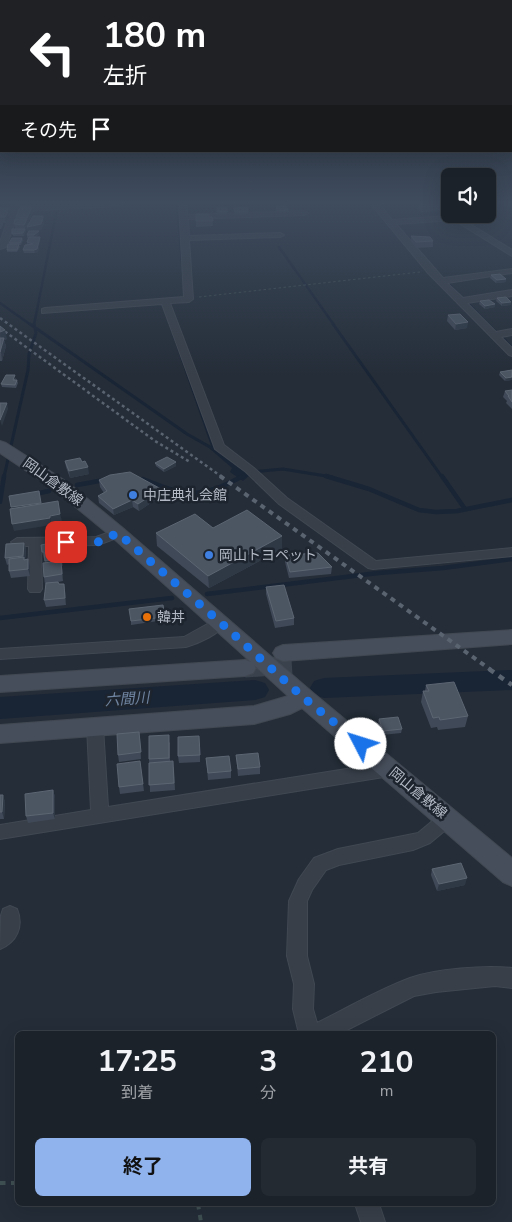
<!DOCTYPE html>
<html lang="ja">
<head>
<meta charset="utf-8">
<style>
	body { margin:0; font-family:"Nunito Sans","Noto Sans JP",sans-serif; background:#242a32; color:#f1f3f6; height:100vh; display:flex; flex-direction:column; font-size:19px; white-space:nowrap }
	* { box-sizing:border-box; margin:0 }
	p { font-size:16px; color:#a0a4a8 }
	.icon { flex:none; width:28px; height:28px; fill:none; stroke:currentColor; stroke-width:2; stroke-linecap:round; stroke-linejoin:round }
	.map { position:relative; flex:1; overflow:hidden }
	.details { position:absolute; left:15px; top:1031px; width:481px; height:175px; display:flex; flex-direction:column; background:#1b222a; border-radius:8px; box-shadow:0 5px 20px #0002,0 0 0 1px #393f47 }
	.details>* { flex:none }
	.hud { position:absolute; left:0px; top:0px; width:512px; height:152px; box-shadow:0 5px 20px #0002,0 0 0 1px #393f47; background:#202124; color:#fff; overflow:hidden }
	.controls { position:absolute; left:441px; top:168px; display:grid; gap:10px }
	.controls a { display:grid; place-items:center; width:55px; height:55px; border-radius:8px; background:#1b222a; box-shadow:0 5px 20px #0002,0 0 0 1px #393f47; font-size:25px }
	.pin { position:absolute; display:grid; place-items:center; width:42px; height:42px; color:#fff; margin:-21px; border-radius:10px; box-shadow:0 2px 8px #0006 }
	.me { position:absolute; width:55px; margin:-28px; rotate:310deg; stroke-linejoin:round; filter:drop-shadow(0 0 4px #0008) }
	.turn { display:flex; align-items:center; gap:18px; height:105px; padding:0 20px; font-size:22px }
	.turn .icon { width:65px; height:65px; stroke-width:2.5 }
	.turn b { display:block; font-size:35px; line-height:42px }
	.then { display:flex; align-items:center; height:48px; padding:0 20px; background:#0003; gap:10px; font-size:19px }
	.eta { display:flex; justify-content:space-evenly; align-items:center; height:85px; text-align:center }
	.eta b { font-size:30px; font-weight:700; line-height:35px }
	.action { display:flex; gap:10px; margin-top:auto; padding:10px 20px }
	.action a { flex:1; height:58px; border-radius:8px; background:#90b3ed; color:#111; font-size:20px; font-weight:700; line-height:58px; text-align:center }
	.action a+a { background:#242a32; color:#f1f3f6 }
	.map>svg:first-child { display:block }
	.water { fill:#192435 }
	.lines { fill:none; stroke-linecap:round; stroke-linejoin:round }
	.stream-far2 { stroke:#192435; stroke-width:2.5 }
	.stream-far1 { stroke:#192435; stroke-width:3 }
	.stream { stroke:#192435; stroke-width:4.5 }
	.river { fill:#192435; fill-rule:evenodd }
	.secondary-tunnel { stroke:#39424d; stroke-width:19; stroke-dasharray:19 9; stroke-linecap:butt }
	.street-casing { stroke:#414852; stroke-width:2 }
	.secondary-casing { stroke:#414852; stroke-width:2 }
	.path-far1 { stroke:#3f5052; stroke-width:1; stroke-dasharray:2.5 2.5; stroke-linecap:butt }
	.path { stroke:#3f5052; stroke-width:4; stroke-dasharray:5.5 5.5; stroke-linecap:butt }
	.street { fill:#383f49; fill-rule:evenodd }
	.secondary { fill:#464e5b; fill-rule:evenodd }
	.rail-far2 { stroke:#5a6370; stroke-width:2.5; stroke-dasharray:3 3; stroke-linecap:butt }
	.rail-far1 { stroke:#5a6370; stroke-width:4; stroke-dasharray:5 5; stroke-linecap:butt }
	.rail { stroke:#5a6370; stroke-width:4.5; stroke-dasharray:6 6; stroke-linecap:butt }
	.wall { fill:#404957 }
	.shaded-wall { fill:#2f3946 }
	.building { fill:#4c5663; stroke:#5c6572 }
	.route { stroke:#1a73e8; stroke-width:9; stroke-dasharray:0 16.2 }
	.shop-dot { fill:#3f7fe0; stroke:#1d242e; stroke-width:2 }
	.food-dot { fill:#e8710a; stroke:#1d242e; stroke-width:2 }
	.labels { text-anchor:middle; dominant-baseline:central; stroke-width:5; stroke-linejoin:round; paint-order:stroke }
	.street-label { font-size:14px; fill:#b3bac5; stroke:#1d242e }
	.poi-label { font-size:14px; fill:#b3bac5; stroke:#1d242e; text-anchor:start }
	.water-label { font-size:15px; font-style:italic; fill:#6f84a0; stroke:#1d242e }
</style>
</head>
<body>
<div class="map">
<svg width="512" height="1222" viewBox="0 0 512 1222">
	<rect width="100%" height="100%" fill="#242d38"/>
	<!-- water -->
	<path class="water" d="M215,447l35,28 -7,6 -13,-9 2,-4 -22,-19z"/>
	<g class="lines">
		<!-- stream-far2 -->
		<path class="stream-far2" d="M177,204l5,59
			M507,204l5,4
			M279,247l55,78
			M450,285l12,13
			M0,303l31,22
			M163,303l8,22
			M468,303l21,22
			M34,325l24,-121"/>
		<!-- stream-far1 -->
		<path class="stream-far1" d="M30,324l157,110 30,17
			M170,324l43,123
			M333,324l109,153
			M488,324l7,7
			M504,339l8,9
			M252,472l31,-3 49,8
			M4,477l24,-107 1,-16 7,-21 -2,-9
			M241,477l2,-1"/>
		<!-- stream -->
		<path class="stream" d="M326,476l43,13 50,21 17,2 21,-1 55,-11
			M442,476l23,33
			M143,479c44,18 57,20 100,-3
			M77,485l27,-5
			M35,494l14,-3
			M0,502l4,-26
			M207,594l171,-21 65,-5 69,-9
			M0,618l172,-20"/>
		<!-- river -->
		<path class="river" d="M512,670v20l-188,8 -10,-3 -4,-7 4,-7 10,-3z
			M255,680l10,3 4,7 -4,7 -10,3 -255,19v-22z"/>
		<!-- secondary-tunnel -->
		<path class="secondary-tunnel" d="M245,668l51,-3"/>
		<!-- street casing -->
		<g class="street-casing">
			<path id="street" d="M59,204h64l-4,2 -100,5 -13,36 -6,2v-7l11,-31h-11v-4z
				M179,204h8v11l117,-4 4,2 -4,2 -116,4 1,17 91,-3 4,2 -4,2 -91,3 4,59 -4,3 -19,1 54,142 30,23 33,30 89,63 136,-13v8l-139,13 -5,-1 -89,-64 -33,-32 -31,-23 -53,-145 -120,9v-4l3,-1 139,-11z
				M371,204h8l13,16 56,-4 -15,-12h9l8,7v3h4l58,36v6l-58,-36 -58,4 47,54 69,-9v4l-65,10 16,15 49,-8v6l-45,7 29,29 16,-3v6l-11,2 11,11v8l-3,-1 -81,-82z
				M506,204h6v3z
				M118,529l4,1 2,3 -2,3 -24,9 -57,1 1,43 -2,3h-10l-2,-3 1,-43h-12l-6,-4 6,-4 79,-1z
				M220,617l5,2 2,3c-7,12 -28,21 -41,25l-186,12v-10l184,-12z
				M95,721l6,2 2,4 5,80 282,-45 6,2 2,5 -2,5 -6,2 -390,63v-14l91,-15 -4,-83 2,-4z
				M448,811l6,2 3,5 -3,5 -24,20 -17,7 -74,15 -13,5 -14,20 -5,11v55l7,28 -1,25 4,14c30,-15 61,-33 93,-45 25,-9 75,-13 102,-10v20l-17,-2 -59,6 -22,4 -75,38h-40l-6,-25 1,-25 -7,-28 2,-55 10,-22 15,-21 24,-9 80,-16 24,-20z
				M10,906l7,3c7,17 0,33 -17,40l1,-34 2,-6z
				M355,1204h24l6,18h-24z"/>
		</g>
		<!-- secondary casing -->
		<g class="secondary-casing">
			<path id="secondary" d="M0,441l6,2 61,39 57,47 188,163 200,166v28l-9,-4 -201,-174 -12,6 -36,10 -254,19v-18l254,-19 34,-10 -34,-31 2,3 -3,5 -8,3 -245,16v-16l245,-16 6,2 -139,-125 -57,-47 -55,-37z
				M512,630v14l-229,17 -7,-3 -3,-5 3,-5 7,-3z"/>
		</g>
		<!-- path-far1 -->
		<path class="path-far1" d="M199,297l221,-25"/>
		<!-- path -->
		<path class="path" d="M0,1183h18
			M198,1204l3,18"/>
		<!-- street -->
		<use href="#street" class="street"/>
		<!-- secondary -->
		<use href="#secondary" class="secondary"/>
		<!-- rail-far2 -->
		<path class="rail-far2" d="M0,318l222,159
			M0,328l155,113 35,21"/>
		<!-- rail-far1 -->
		<path class="rail-far1" d="M220,476l271,194"/>
		<!-- rail -->
		<path class="rail" d="M489,669l23,16"/>
	</g>
	<!-- wall -->
	<path class="wall" d="M419,204h19l1,2v5l-18,1 -3,-4z
		M276,206l12,4v3h-11z
		M32,207l1,5 -5,11v1l16,-1 -3,7 -7,1 5,3 -3,3 4,2 -2,13 -3,1h-11l-1,-3 4,-5v-3l1,-4h-1v-3l1,-3 -1,-5 -3,9h-11l-1,-7h3l-1,-5 2,-5v-2z
		M248,207v7l-13,1 -1,-7z
		M0,208l10,5 -2,2 1,3 -3,5h-3v2l-2,4h-1z
		M227,208v7h-10v-3z
		M209,217h3l1,9 -17,1v-6z
		M411,236l22,5v6l-17,1 -5,-7z
		M22,238l1,2 -2,5h-2l1,2 -3,5h-10v-2l3,-6 -1,-1z
		M491,275l15,4v3l-10,1 -6,-5z
		M497,298l14,7 -9,1 -6,-5z
		M480,301l15,6 -10,2 -6,-5z
		M448,315l19,13 -12,2 -8,-9z
		M0,326l7,13 -3,1 2,6 -4,15h-2z
		M512,370v10l-7,1 -6,-6 1,-3z
		M16,378l-1,2h2l1,3 -2,5 -14,-1 -1,-3z
		M512,390v19l-6,-6 1,-2 -4,-4 2,-6z
		M65,461l24,13 -19,4 -4,-11z
		M176,462v4l-12,6 -8,-6 -1,-3z
		M99,480l62,9v7l-22,15 -6,-4 -19,8 -15,-12 -1,-7 6,-3 -4,-6z
		M213,528l69,21 -73,39 -52,-42 -1,-13z
		M24,543l2,6 -1,11 5,6v10l-19,2 -2,-7v-7l-2,1 -2,-7z
		M58,548l5,18h-1l1,15 -5,1 1,2 6,6 1,15 -20,2 -2,-7 2,-17 -1,1 -1,-7 1,-14 -3,-11z
		M285,555l47,12 -1,7 -42,4 -4,-16z
		M266,587l28,31v7l-19,3 -9,-34z
		M165,617v3l-34,5v-4z
		M426,685l42,31 -3,11 -27,3 -1,-3 -6,1 -10,-26 2,-11h2z
		M379,719l23,10 -1,4 -19,2 -4,-13z
		M140,738l1,21 -22,3 -1,-7z
		M170,742v20l4,6 1,22 -25,2 -1,-33z
		M200,743v19l-21,1 -1,-7z
		M236,755l24,12v7l-22,2z
		M206,758l25,13v7l-23,2z
		M140,761l4,30 -24,3 -1,-7z
		M53,790l2,7v22l-27,4 -2,-7z
		M0,795l5,6 -1,18h-4z
		M432,869l33,16 -28,6 -6,-16z"/>
	<!-- shaded-wall -->
	<path class="shaded-wall" d="M18,204h9v1l-9,1z
		M32,207l1,5 -5,11v1l15,-6 1,5 -3,7 -13,2 -1,-5 -3,9 -1,-3 2,-4 -1,-4z
		M9,208l1,5 -2,2 1,3 -3,5 -1,-6 1,-5z
		M39,231v3l-5,4v-3z
		M40,237v2l-2,13 -3,1 -1,-3z
		M506,279v3l-10,1 1,-3z
		M511,302v3l-9,1v-3z
		M495,304v3l-10,2v-3z
		M468,322l-1,6 -12,2 1,-6z
		M5,330l2,9 -3,1 2,6 -4,15 -1,-9 -1,-20z
		M512,377v3l-7,1 1,-3z
		M7,403l1,6 -6,17 -2,-6z
		M176,462v4l-12,6v-3z
		M88,467l1,7 -19,4 -1,-7z
		M161,489v7l-22,15 -1,-7z
		M132,500l1,7 -19,8 -1,-6z
		M41,503l2,6 -31,5 -1,-7z
		M60,514l2,7 -11,2 -1,-7z
		M50,518l1,7 -37,6 -2,-7z
		M282,536v13l-73,39 -1,-12z
		M24,543l2,6 -1,12 1,6 -3,-11z
		M60,547l3,19h-1l1,15 -1,-7 -16,-6 -1,-7z
		M28,559l2,7v10l-2,-7z
		M64,584l1,6 1,15 -1,-7z
		M53,790l2,7v22l-2,-6z
		M3,795l2,6 -1,18 -2,-7z
		M467,878l-2,7 -28,6 2,-7z"/>
	<!-- building -->
	<path class="building" d="M420,204h18l1,2 -17,1z
		M276,206h10l2,4 -11,1z
		M20,207h12l-5,11 -11,-1z
		M248,207v5h-13l-1,-4z
		M0,208h9l-3,4h2l-3,5h-5z
		M217,208h10v4h-10z
		M196,214h13v3h3l1,4h-17z
		M33,216h10v2l-2,6 -14,3z
		M15,219h12l-3,6 -10,-1z
		M12,229h13l-2,4 -11,1z
		M29,231h10l-5,4h-7z
		M411,236l19,1 3,4 -17,1z
		M29,237h11l-3,12 -3,1h-11l2,-5 8,-1 -6,-2z
		M12,238h10l-2,5h-11z
		M8,244h11l-2,6h-10z
		M500,274l6,5 -9,1 -6,-5z
		M506,297l5,5 -9,1 -5,-5z
		M489,300l6,4 -10,2 -5,-5z
		M460,314l8,8 -12,2 -8,-9z
		M0,326l5,4 -5,2z
		M0,338h4l-4,14z
		M512,370v7l-6,1 -6,-6z
		M6,375h9l-2,5h4l-2,5 -14,-1z
		M512,390v12l-4,-6h1l-4,-5z
		M0,403h7l-7,17z
		M167,457l9,5 -12,7 -9,-6z
		M80,458l2,4 3,-1 3,6 -19,4 -4,-10z
		M130,472l31,17 -23,15 -6,-4 -19,9 -15,-13 9,-5 -8,-11 11,-5z
		M39,491l2,12 -30,4 -2,-11z
		M58,501l2,13 -10,2v2l-38,6 -2,-15z
		M247,510l35,26 -74,40 -52,-43 39,-19 18,14z
		M57,542v6l3,-1 2,12 -17,2 -1,-9h-2l-1,-7z
		M24,543l-1,13 -18,2 1,-14z
		M318,553l14,14 -42,5 -5,-17z
		M24,557v3l4,-1v10l-19,2v-12z
		M61,561l1,13 -18,3 -1,-14z
		M58,582l1,2h5l1,14 -21,2 2,-17z
		M284,585l10,33 -18,3 -10,-34z
		M163,605l2,12 -34,4 -2,-12z
		M454,682l14,34 -28,4 -1,-3 -6,1 -10,-27h6l-3,-6z
		M398,717l4,12 -19,2 -4,-12z
		M139,732l2,20 -23,3 -1,-21z
		M169,735v23l-20,1v-23z
		M199,736l1,19 -22,1v-19z
		M258,753l2,14 -22,2 -2,-14z
		M229,756l2,15 -23,2 -2,-15z
		M140,761l3,23 -24,3 -2,-23z
		M173,761l1,22 -25,2v-22z
		M53,790v23l-27,3 -1,-22z
		M0,795h3l-1,17h-2z
		M461,863l6,15 -28,6 -7,-15z"/>
	<!-- sky -->
	<linearGradient id="sky" x2="0" y2="1"><stop stop-color="#14191f"/><stop offset="0.54" stop-color="#3f4c5e"/><stop offset="1" stop-color="#3f4c5e" stop-opacity="0"/></linearGradient>
	<rect width="512" height="375" fill="url(#sky)"/>
	<g class="lines">
		<!-- route -->
		<path class="route" d="M66,542h32l20,-9 102,89 84,76 57,46"/>
	</g>
	<!-- markers -->
	<g class="shop-dot">
		<circle cx="133" cy="495" r="5"/>
		<circle cx="209" cy="555" r="5"/>
	</g>
	<circle class="food-dot" cx="147" cy="617" r="5"/>
	<g class="labels">
		<!-- street labels -->
		<g class="street-label">
			<text transform="translate(53 482) rotate(36)">岡山倉敷線</text>
			<text transform="translate(418 793) rotate(40)">岡山倉敷線</text>
		</g>
		<!-- poi labels -->
		<g class="poi-label">
			<text x="143" y="495">中庄典礼会館</text>
			<text x="219" y="555">岡山トヨペット</text>
			<text x="157" y="617">韓丼</text>
		</g>
		<!-- water labels -->
		<g class="water-label">
			<text transform="translate(127 699) rotate(-4)">六間川</text>
		</g>
	</g>
</svg>
<div class="controls">
<a><svg class="icon" aria-label="sound" viewBox="0 0 24 24"><path d="M4 9h4l5-4v14l-5-4H4zM17 9q2 3 0 6"/></svg></a>
</div>
<div class="pin" style="left:66px;top:542px;background:#d93025"><svg class="icon" aria-label="arrive" viewBox="0 0 24 24"><path d="M6 21V4h12l-3 4 3 4H6"/></svg></div>
<svg class="me" style="left:361px;top:744px" viewBox="-20 -20 40 40"><circle r="19" fill="#fff"/><path d="M0-13L10 11 0 6-10 11z" fill="#1a73e8"/></svg>
<div class="hud">
<div class="turn"><svg class="icon" aria-label="left" viewBox="0 0 24 24"><path d="M17 20v-9H6M10 6l-5 5 5 5"/></svg><div><b>180 m</b>左折</div></div>
<div class="then">その先<svg class="icon" aria-label="arrive" viewBox="0 0 24 24"><path d="M6 21V4h12l-3 4 3 4H6"/></svg></div>
</div>
<section class="details">
<div class="eta">
<div><b>17:25</b><p>到着</p></div>
<div><b>3</b><p>分</p></div>
<div><b>210</b><p>m</p></div>
</div>
<div class="action"><a>終了</a><a>共有</a></div>
</section>
</div>
</body>
</html>
